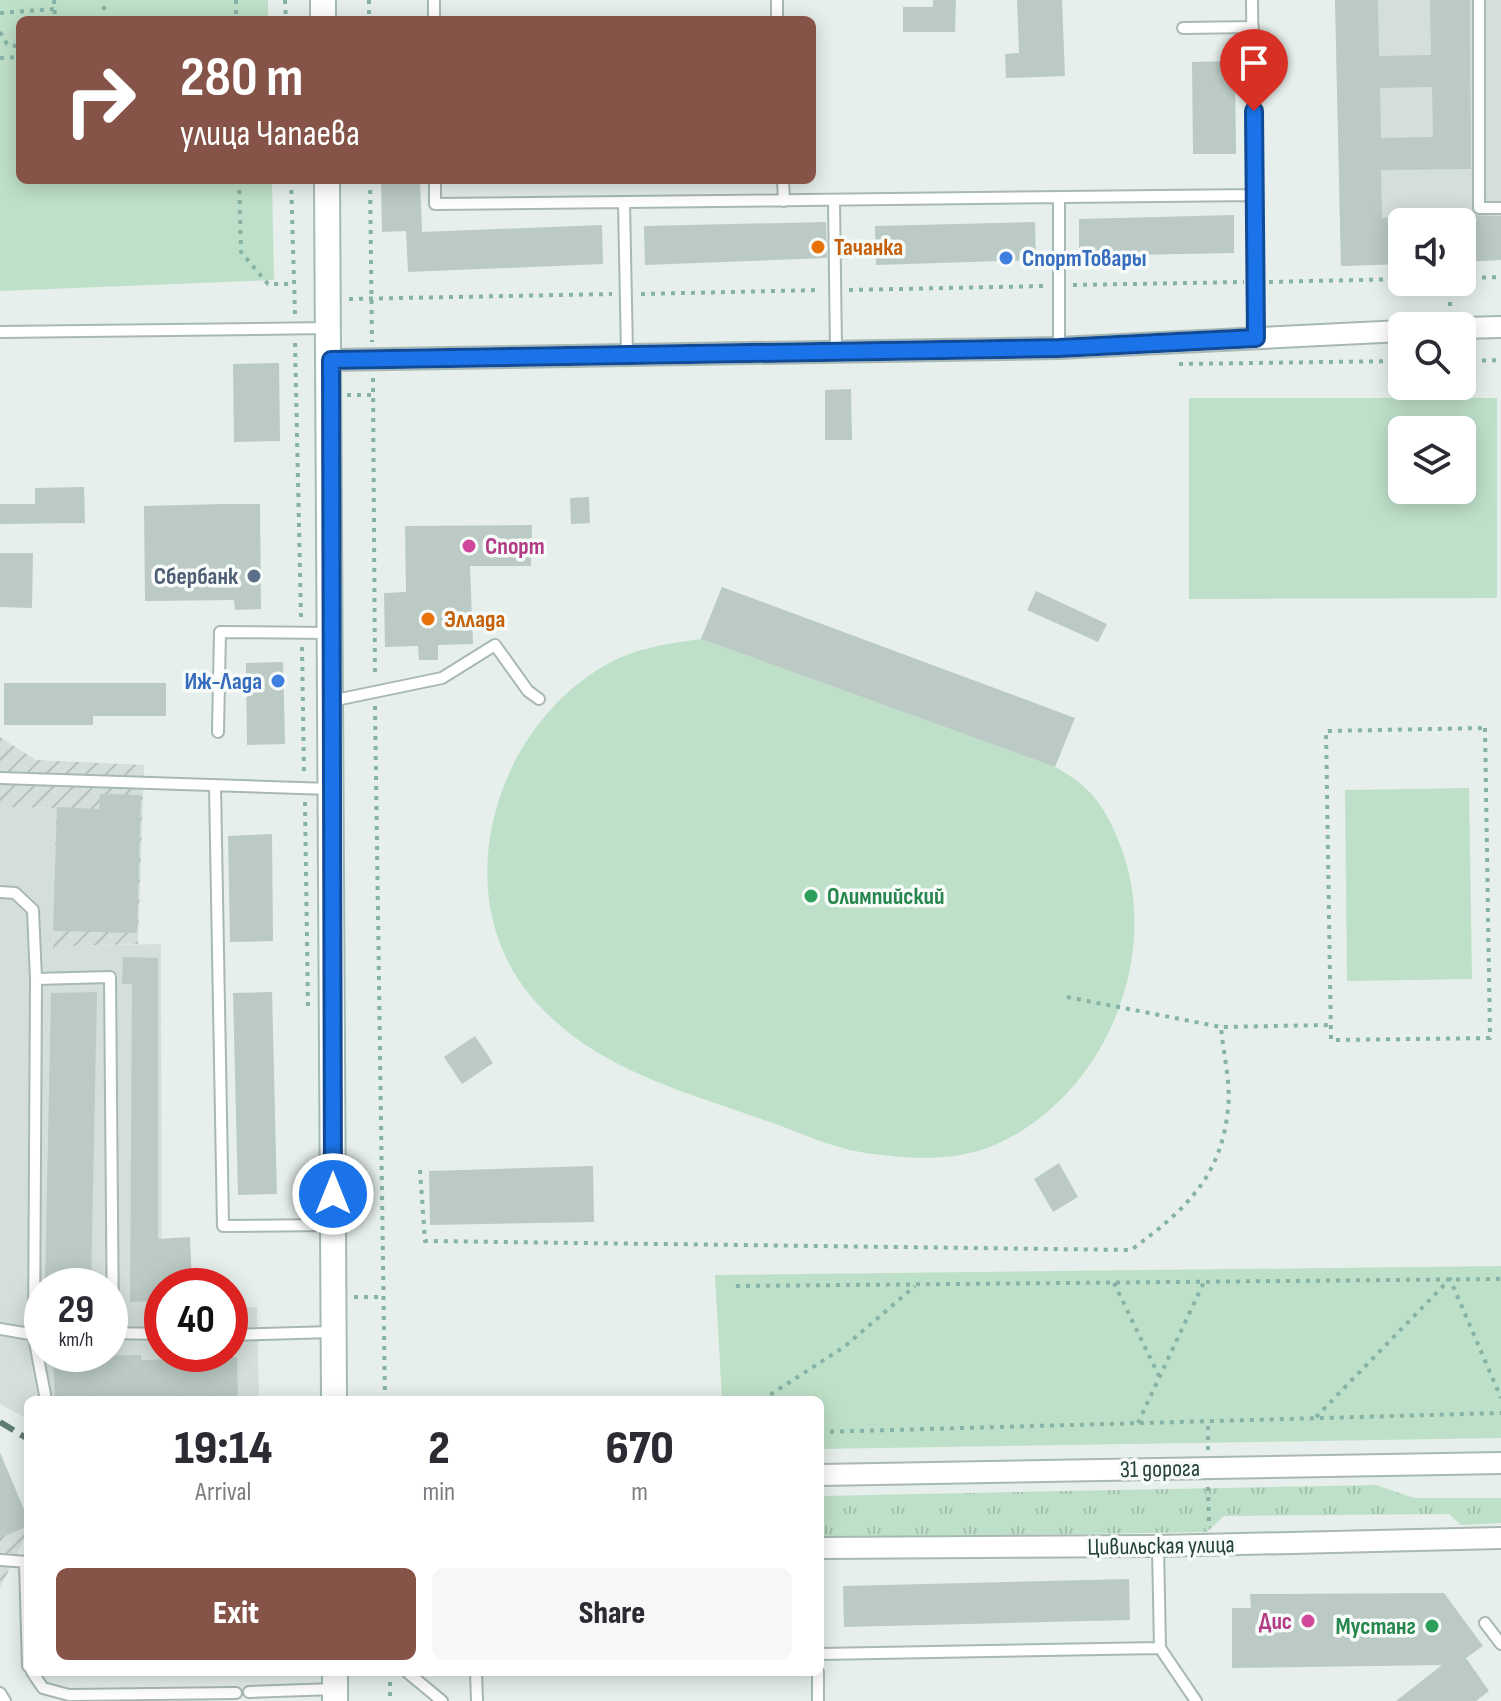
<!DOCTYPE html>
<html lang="en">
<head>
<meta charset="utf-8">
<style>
	body { margin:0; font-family:"Sofia Sans Condensed",sans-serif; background:#f7f7f7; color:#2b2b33; height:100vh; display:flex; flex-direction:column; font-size:30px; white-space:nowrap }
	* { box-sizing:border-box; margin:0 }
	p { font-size:26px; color:#7c7c81 }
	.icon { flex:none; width:44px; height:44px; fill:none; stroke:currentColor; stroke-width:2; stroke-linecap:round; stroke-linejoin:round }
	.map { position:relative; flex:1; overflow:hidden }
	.panel { position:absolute; left:24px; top:1396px; width:800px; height:280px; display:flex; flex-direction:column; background:#fff; border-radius:12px; box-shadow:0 4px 20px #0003 }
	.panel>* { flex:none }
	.hud { position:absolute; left:16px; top:16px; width:800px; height:168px; border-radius:12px; box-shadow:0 4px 20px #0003; background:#855347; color:#fff; overflow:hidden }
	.buttons { position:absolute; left:1388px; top:208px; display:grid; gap:16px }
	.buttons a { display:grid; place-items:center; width:88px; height:88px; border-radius:12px; background:#fff; box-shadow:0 4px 20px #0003; font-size:40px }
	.speed { position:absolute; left:24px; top:1268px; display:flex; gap:16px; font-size:40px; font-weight:700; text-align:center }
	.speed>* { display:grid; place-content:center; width:104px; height:104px; border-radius:50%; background:#fff; box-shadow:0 4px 20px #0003; line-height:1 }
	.speed small { font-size:20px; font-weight:400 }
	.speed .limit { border:12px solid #d22; background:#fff; color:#111 }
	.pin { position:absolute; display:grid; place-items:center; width:68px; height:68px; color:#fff; margin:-82px -34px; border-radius:50% 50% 50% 0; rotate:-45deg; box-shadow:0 0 8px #0007 }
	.pin .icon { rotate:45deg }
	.me { position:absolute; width:88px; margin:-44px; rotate:0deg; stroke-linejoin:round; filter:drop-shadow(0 0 6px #0008) }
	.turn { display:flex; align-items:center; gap:28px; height:168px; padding:0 32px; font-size:36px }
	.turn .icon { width:104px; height:104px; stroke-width:2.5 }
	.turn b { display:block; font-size:56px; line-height:68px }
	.eta { display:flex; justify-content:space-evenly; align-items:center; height:136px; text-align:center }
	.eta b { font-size:48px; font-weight:800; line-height:56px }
	.primary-button { display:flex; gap:16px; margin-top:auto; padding:16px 32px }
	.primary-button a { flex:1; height:92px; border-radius:12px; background:#855347; color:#fff; font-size:32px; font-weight:800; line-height:92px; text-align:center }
	.primary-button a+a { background:#f7f7f7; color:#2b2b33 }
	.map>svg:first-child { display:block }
	.built { fill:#d4dfda; fill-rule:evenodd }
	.industrial { fill:url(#industrial-furrows) }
	.grass { fill:url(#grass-tufts) }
	.park { fill:#bfe0c8; fill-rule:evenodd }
	.building { fill:#bbcac4; fill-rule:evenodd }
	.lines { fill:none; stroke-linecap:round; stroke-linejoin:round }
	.lane-casing { stroke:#a8b8b2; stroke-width:14 }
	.street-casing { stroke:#a8b8b2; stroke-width:24 }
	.secondary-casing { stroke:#a4bbb3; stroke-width:28 }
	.path { stroke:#86b3a5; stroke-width:4; stroke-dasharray:4 6; stroke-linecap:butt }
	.lane { stroke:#fff; stroke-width:10 }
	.street { stroke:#fff; stroke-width:20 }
	.secondary { stroke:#fff; stroke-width:24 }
	.rail { stroke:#5f7d75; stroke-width:6; stroke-dasharray:16 8; stroke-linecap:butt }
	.route-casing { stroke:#114b97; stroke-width:20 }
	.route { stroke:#1a73e8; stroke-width:14 }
	.food-dot { fill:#e8710a; stroke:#f7fbf9; stroke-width:3 }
	.shop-dot { fill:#3f7fe0; stroke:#f7fbf9; stroke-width:3 }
	.hotel-dot { fill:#d1479c; stroke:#f7fbf9; stroke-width:3 }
	.service-dot { fill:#5c6f8a; stroke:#f7fbf9; stroke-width:3 }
	.leisure-dot { fill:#2e9e5b; stroke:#f7fbf9; stroke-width:3 }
	.labels { text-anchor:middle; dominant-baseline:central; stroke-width:7; stroke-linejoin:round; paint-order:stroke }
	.food-label { font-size:24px; font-weight:bold; fill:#c56008; stroke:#f7fbf9; text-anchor:start }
	.shop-label { font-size:24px; font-weight:bold; fill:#366cbe; stroke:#f7fbf9; text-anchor:start }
	.hotel-label { font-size:24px; font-weight:bold; fill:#b23c85; stroke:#f7fbf9; text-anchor:start }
	.service-label { font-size:24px; font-weight:bold; fill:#4e5e75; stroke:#f7fbf9; text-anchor:end }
	.leisure-label { font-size:24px; font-weight:bold; fill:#27864d; stroke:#f7fbf9; text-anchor:start }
	.street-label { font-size:24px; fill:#24423a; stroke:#f7fbf9 }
</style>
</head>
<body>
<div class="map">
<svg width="1501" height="1701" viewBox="0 0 1501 1701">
	<defs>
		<pattern id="industrial-furrows" width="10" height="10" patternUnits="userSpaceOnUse" patternTransform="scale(2)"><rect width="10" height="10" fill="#d4dfda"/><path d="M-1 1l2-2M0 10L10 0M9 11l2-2" fill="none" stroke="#b6c1bc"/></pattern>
		<pattern id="grass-tufts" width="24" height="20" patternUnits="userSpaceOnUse" patternTransform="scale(2)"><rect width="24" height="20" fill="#bfe0c8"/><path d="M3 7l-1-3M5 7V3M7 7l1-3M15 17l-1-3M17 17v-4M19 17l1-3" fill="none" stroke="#a4c1ad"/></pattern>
	</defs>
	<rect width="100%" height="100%" fill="#e6efeb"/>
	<!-- built -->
	<path class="built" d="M1335,0h166v260l-39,2v-40h-60v42l-61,2z
		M0,807l56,1 -3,142 14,-4 94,-2 1,410h68v-46l27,-1 2,93h-231v19l-28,-15zM42,1286h68v68h-68z"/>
	<!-- industrial -->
	<path class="industrial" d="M0,737l36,23 108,5 -6,179 -70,2 -1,5h-14l3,-143 -56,-1z
		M0,1452l28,67v12l-28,57z"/>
	<!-- grass -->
	<path class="grass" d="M1376,1485l38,13h87v25l-40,2 -12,-11 -225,2 -17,16 -387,6v-42z"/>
	<!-- park -->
	<path class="park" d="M0,0h268v20h-248v160h252l2,100 -274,11z
		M1189,398h308v200l-308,1zM1462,430v60h-60v-60z
		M701,639l354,128c34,18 50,39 64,75 45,110 -12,252 -122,302 -41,19 -94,15 -137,8 -30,-5 -61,-20 -90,-30 -84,-30 -175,-52 -236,-122 -90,-102 -41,-270 70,-334 30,-18 62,-22 97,-27z
		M1469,788l3,191 -125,2 -2,-191z
		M1501,1266v172l-681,11v-49h-98l-7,-125z"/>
	<!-- building -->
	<path class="building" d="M933,0h23l-1,32h-52v-25h30z
		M1017,0h45l3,76 -59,2 -1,-24 14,-1z
		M1335,0h43l1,56 52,-1 -1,-55h40l1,169 -90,1 1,48 20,-1v47l-61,2zM1432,87l1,50 -52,1 -1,-50z
		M1235,61l1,93h-43l-1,-92z
		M381,180h39l2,52 180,-7 1,39 -195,8 -2,-41 -24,1z
		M1234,215v38l-155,3v-37z
		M1462,215l39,1v44l-39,2z
		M826,222l1,36 -182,7 -1,-39z
		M1035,222l1,38 -160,5 -1,-39z
		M279,363l1,78 -46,1 -1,-78z
		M851,389l1,51h-27v-50z
		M84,487l1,36 -85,1v-20h35v-16z
		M589,497l1,26 -19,1 -1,-26z
		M224,504h36l1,105 -26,1 -1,-10 -89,1 -1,-95z
		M532,525l-1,41h-61l3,78 -35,1v15h-19l-1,-14 -33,1 -1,-54 22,-1 -1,-66z
		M0,553h33l-1,55 -32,-1z
		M722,587l353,131 -20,49 -354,-128z
		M1036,591l71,33 -9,18 -71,-32z
		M283,662l2,82 -38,1 -1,-82z
		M4,683h162v33h-73v9h-89z
		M100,794l41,1 -4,138 -84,-2 4,-124 42,2z
		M272,834l1,107 -43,1 -2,-106z
		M123,957l35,1v281l32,-2 2,49h-34l-1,15 -27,1 2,-318h-10z
		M97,992l-6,294h-46l6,-293z
		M272,992l5,202 -39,1 -5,-202z
		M475,1036l18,27 -31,21 -18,-27z
		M1059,1163l19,34 -25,15 -19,-33z
		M593,1166l1,56 -164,3 -1,-54z
		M141,1355v5l96,-3 1,43h-183l-2,-43z
		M0,1453l28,66v7l-28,12z
		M1129,1579l1,41 -286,7 -1,-41z
		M1444,1593l39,53 -17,12 23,33 -13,10h-80l46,-36 -210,3v-60h19l-1,-14z"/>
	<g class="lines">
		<!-- lane casing -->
		<g class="lane-casing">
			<path id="lane" d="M434,0v20
				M777,0v20
				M1252,0l4,338
				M1479,0v208h22
				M1183,28l70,-1
				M435,180v24l820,-9
				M783,180l1,21
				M834,201l2,149
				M624,202l3,152
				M0,332l328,-4
				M1059,348v-148
				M331,701l111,-23 53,-33 33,46 11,8
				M218,732l2,-100 109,1
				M0,778l330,11
				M215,786l8,440 109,-1
				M0,892l15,1 18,17 3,69 74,-2 3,356
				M36,979l-2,358 12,63
				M0,1329l42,7
				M110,1333l52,1
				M230,1335l102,-3
				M0,1560l28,2
				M25,1562l3,104
				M1485,1623l16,21
				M1160,1648l36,53
				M820,1654l340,-6 -2,-102
				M32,1672l11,16 26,7 167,-2
				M407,1672l35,29
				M476,1672l1,29
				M818,1672v29
				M249,1692l86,-3
				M0,1693l5,8"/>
		</g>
		<!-- street casing -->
		<g class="street-casing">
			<path id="street" d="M1462,328l39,-1
				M331,360l728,-12 343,-17
				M820,1475l681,-12
				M820,1548l338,-2 343,-8"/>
		</g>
		<!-- secondary casing -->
		<g class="secondary-casing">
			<path id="secondary" d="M323,0v20
				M327,180l7,1220
				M335,1672v29"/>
		</g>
		<!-- path -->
		<path class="path" d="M54,0l1,20
			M236,0v20
			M285,0l1,20
			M369,0v20
			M0,13l55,-4
			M104,20v-20
			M0,32l7,12 13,3
			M0,58l20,-1
			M239,180l2,72 27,32h26
			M291,180l4,134
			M370,180l2,162
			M1462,278l39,-1
			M1269,282l133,-3
			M1073,285l171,-3
			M849,290l195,-4
			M641,294l179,-4
			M349,299l263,-5
			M1450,316v-34
			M295,343l6,275
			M1462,361l39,-1
			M1179,364l223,-3
			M373,378l2,300
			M347,395h26
			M302,647l2,127
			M375,706l10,694
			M1485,728l5,310 -159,2 -5,-309z
			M305,802l3,208
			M1067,997l154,30
			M420,1170l5,71 706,9c53,-39 91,-73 97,-142 3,-26 -5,-55 -7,-81l111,-2
			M1114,1283l45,93
			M736,1286l765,-7
			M354,1297h29
			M762,1400l82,-53 71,-61
			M1316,1417l134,-138 51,119
			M1138,1423l66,-141
			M820,1432l681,-19
			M1208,1450v-29
			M1208,1487l1,39
			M390,1672v29"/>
		<!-- lane -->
		<use href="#lane" class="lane"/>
		<!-- street -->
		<use href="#street" class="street"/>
		<!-- secondary -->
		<use href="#secondary" class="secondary"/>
		<!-- rail -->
		<path class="rail" d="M0,1422l28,17"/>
	</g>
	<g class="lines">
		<!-- route casing -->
		<g class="route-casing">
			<path id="route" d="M333,1194l-2,-834 728,-12 197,-10 -2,-227"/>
		</g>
		<!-- route -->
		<use href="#route" class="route"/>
	</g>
	<!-- markers -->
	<g class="food-dot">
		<circle cx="818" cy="247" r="8"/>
		<circle cx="428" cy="619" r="8"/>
	</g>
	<g class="shop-dot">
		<circle cx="1006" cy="258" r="8"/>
		<circle cx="278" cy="681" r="8"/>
	</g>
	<g class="hotel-dot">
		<circle cx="469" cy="546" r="8"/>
		<circle cx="1308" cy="1621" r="8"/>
	</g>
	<circle class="service-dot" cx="254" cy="576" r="8"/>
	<g class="leisure-dot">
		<circle cx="811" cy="896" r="8"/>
		<circle cx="1432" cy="1626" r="8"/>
	</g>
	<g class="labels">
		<!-- food labels -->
		<g class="food-label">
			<text x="834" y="247">Тачанка</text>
			<text x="444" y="619">Эллада</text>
		</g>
		<!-- shop labels -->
		<g class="shop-label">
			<text x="1022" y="258">СпортТовары</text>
			<text x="262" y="681" text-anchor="end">Иж-Лада</text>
		</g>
		<!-- hotel labels -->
		<g class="hotel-label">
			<text x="485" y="546">Спорт</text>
			<text x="1292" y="1621" text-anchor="end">Дис</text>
		</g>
		<!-- service labels -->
		<g class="service-label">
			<text x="238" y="576">Сбербанк</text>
		</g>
		<!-- leisure labels -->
		<g class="leisure-label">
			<text x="827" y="896">Олимпийский</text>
			<text x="1416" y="1626" text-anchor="end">Мустанг</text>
		</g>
		<!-- street labels -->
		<g class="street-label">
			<text transform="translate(1160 1469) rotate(-1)">31 дорога</text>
			<text transform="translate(1161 1546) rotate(-1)">Цивильская улица</text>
		</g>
	</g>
</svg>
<div class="buttons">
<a><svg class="icon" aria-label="sound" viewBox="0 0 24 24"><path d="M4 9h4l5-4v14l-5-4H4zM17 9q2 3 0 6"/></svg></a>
<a><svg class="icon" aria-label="search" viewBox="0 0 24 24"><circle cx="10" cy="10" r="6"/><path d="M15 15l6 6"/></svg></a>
<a><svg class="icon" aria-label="layers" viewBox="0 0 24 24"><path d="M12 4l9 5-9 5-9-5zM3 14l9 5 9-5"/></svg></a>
</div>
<div class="speed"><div>29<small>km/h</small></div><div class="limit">40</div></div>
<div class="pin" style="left:1254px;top:111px;background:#d93025"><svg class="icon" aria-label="arrive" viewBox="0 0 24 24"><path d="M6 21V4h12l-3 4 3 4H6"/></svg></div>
<svg class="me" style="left:333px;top:1194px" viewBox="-20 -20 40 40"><circle r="17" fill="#1a73e8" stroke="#fff" stroke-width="3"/><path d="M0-11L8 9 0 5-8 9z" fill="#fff"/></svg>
<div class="hud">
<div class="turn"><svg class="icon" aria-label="right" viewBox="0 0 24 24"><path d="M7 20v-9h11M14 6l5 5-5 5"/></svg><div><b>280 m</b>улица Чапаева</div></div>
</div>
<section class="panel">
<div class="eta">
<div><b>19:14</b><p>Arrival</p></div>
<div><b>2</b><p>min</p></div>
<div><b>670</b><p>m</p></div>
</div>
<div class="primary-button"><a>Exit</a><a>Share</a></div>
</section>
</div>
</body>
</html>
